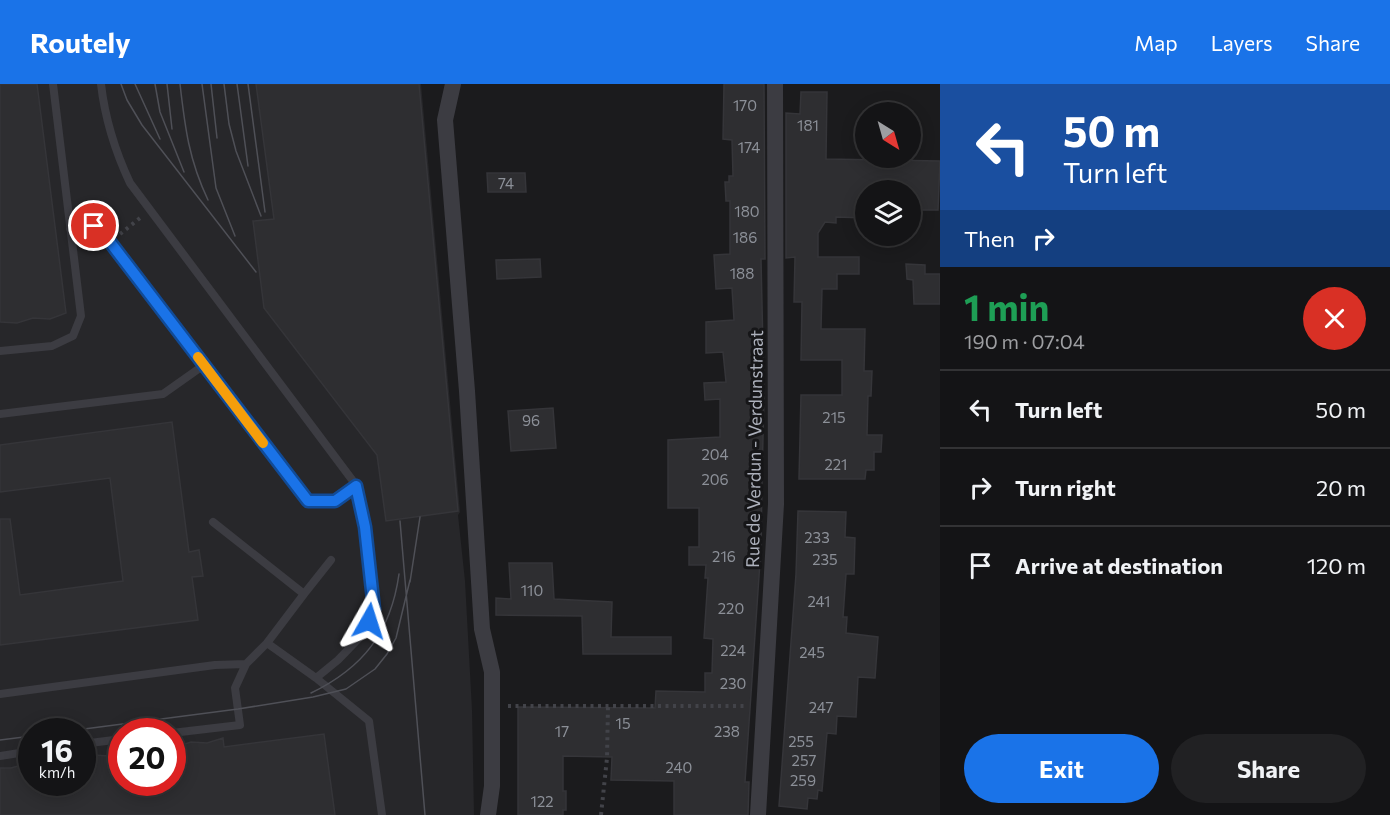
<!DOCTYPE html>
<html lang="en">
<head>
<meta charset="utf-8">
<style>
	body { margin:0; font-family:Commissioner,sans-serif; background:#212123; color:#f1f3f6; height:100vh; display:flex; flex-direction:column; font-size:22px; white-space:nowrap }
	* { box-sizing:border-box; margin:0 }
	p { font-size:20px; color:#9d9ea1 }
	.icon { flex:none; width:33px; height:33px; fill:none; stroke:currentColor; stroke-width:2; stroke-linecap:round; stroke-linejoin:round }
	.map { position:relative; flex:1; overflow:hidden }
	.drawer { display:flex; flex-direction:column; background:#141416; width:450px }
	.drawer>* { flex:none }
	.banner { background:#1a4fa0; color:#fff; overflow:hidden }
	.needle { width:39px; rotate:143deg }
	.controls { position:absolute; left:855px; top:18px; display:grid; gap:12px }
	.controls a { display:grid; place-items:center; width:66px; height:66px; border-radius:50%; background:#141416; box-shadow:0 3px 15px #0003,0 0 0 2px #333335; font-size:30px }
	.speed { position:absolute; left:18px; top:634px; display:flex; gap:12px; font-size:30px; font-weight:700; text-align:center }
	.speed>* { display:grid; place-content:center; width:78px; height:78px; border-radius:50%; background:#141416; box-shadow:0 3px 15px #0003,0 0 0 2px #333335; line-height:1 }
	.speed small { font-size:15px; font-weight:400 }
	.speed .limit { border:9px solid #d22; background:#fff; color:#111 }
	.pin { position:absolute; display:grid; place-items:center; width:51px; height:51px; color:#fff; margin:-26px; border:3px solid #fff; border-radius:50%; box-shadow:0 2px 6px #0007 }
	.me { position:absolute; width:66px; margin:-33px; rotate:6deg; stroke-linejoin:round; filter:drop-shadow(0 0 4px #0008) }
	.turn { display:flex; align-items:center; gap:21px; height:126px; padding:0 24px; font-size:27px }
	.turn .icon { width:78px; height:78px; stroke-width:2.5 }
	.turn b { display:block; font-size:42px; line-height:51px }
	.then { display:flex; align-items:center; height:57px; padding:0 24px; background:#0003; gap:12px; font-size:22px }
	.round { display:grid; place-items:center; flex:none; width:63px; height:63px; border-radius:32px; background:#212123 }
	.overview { display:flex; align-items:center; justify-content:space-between; height:102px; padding:0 24px }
	h1 { font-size:36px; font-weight:700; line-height:45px; color:#1e9e55 }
	.primary-button { display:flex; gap:12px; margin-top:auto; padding:12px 24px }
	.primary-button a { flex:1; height:69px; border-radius:36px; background:#1a73e8; color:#fff; font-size:24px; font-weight:700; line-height:69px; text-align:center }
	.primary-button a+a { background:#212123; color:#f1f3f6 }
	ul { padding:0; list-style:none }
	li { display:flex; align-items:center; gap:18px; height:78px; padding:0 24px; border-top:2px solid #333335 }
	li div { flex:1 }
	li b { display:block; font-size:22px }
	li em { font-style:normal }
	header { display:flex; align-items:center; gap:36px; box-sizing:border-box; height:84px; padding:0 30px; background:#1a73e8; color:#fff }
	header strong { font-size:28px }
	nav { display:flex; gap:33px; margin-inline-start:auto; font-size:21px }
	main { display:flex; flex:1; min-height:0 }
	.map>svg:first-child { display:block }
	.built { fill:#27272a; fill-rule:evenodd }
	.building { fill:#2e2e31; stroke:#353539; stroke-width:1.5 }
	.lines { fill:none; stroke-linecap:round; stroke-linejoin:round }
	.path { stroke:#424349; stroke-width:4; stroke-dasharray:3 4.5; stroke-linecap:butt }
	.service { stroke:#3c3c42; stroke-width:8 }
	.minor { stroke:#3c3c42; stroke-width:16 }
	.tram { stroke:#4f5057; stroke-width:1.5 }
	.route-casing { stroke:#114b97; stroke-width:15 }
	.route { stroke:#1a73e8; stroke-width:10 }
	.slow { stroke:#f59e0b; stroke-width:10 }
	.labels { text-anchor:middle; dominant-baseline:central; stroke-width:6; stroke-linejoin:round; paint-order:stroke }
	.number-label { font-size:15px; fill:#8c9098 }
	.street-label { font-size:18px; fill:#adb1bc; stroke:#161618 }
</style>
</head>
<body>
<header>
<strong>Routely</strong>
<nav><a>Map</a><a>Layers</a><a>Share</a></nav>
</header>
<main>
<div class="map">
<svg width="940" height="731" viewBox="0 0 940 731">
	<rect width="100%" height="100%" fill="#1b1b1d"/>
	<!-- built -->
	<path class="built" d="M0,0h421l39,428 -2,3 7,66 7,129 2,105h-474zM32,648h50v51h-50zM122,648h50v51h-50z"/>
	<!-- building -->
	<path class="building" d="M0,0h37l29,229 -16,6 -17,-1 -16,5 -17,-1z
		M256,0h163l39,427 -72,10 -9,-66 -113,-147 -11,-87 21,-2z
		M724,0h40l1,175h-4l3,136 -2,84 -1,68 -16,235h4l-1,33h-74v-34l-63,-1 1,-23 -49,-1v35h3v19h-3v5h-45v-108l137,1 1,-17 49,1v-19h7l1,-34 -9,-1 4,-60h-3l1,-13h-17v-18h10v-39h-31v-68l52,-3v-38l-15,1 -1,-17 22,-1 -3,-30 -17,1v-31l28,-2 -2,-32 -16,1 -2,-34 16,-1v-53h-4l-1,-19h4v-6h4l-1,-36 -9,-1z
		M801,8h26l-1,67 114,2 -2,49h-28v-20h-44v28l-30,-1v6l-11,-1 -7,11v24h41v17h-22v15h-15l-1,40h44l-1,42h8l-1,25h-3l-1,39h15l-1,17h-7v18h-8l-1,9h-66l2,-84h41v-35h-41l1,-58h-8l1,-45 -9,1v-145l14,1z
		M487,89h38l1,19h-38z
		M540,175l1,18 -44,2 -1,-19z
		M906,180l19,1v9h15v30h-26l-1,-24 -6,-1z
		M553,324l3,40 -45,3 -3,-40z
		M172,338l17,130 10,-2 4,26 -11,1 6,43 -198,25v-126h10l10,76 103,-14 -13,-103 -110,14v-47z
		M798,427l48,1 -1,25 10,1 -1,36h-8l-3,43h4l-1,16 32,4 -3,41 -17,-1 -2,40 -19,-1 -1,18 -9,-1 -5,58 -4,-1 -1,9 -9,-1 -1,11 -28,-3 17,-232z
		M509,479h43l2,36 58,3 -1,35h60v17h-88l-1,-38 -86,-1v-17l15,1z
		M324,650l11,81h-335v-47h11l21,-6v21h50v-25l11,-3 16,1 13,-4v31h50v-35l19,-6 16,1 16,-5 1,9z"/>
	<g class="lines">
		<!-- path -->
		<path class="path" d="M120,150l20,-16
			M508,622h238
			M601,731l6,-57 1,-53"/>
		<!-- service -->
		<path class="service" d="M101,0c4,35 14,67 29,99l226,302 9,42 9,82 -10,24 -26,27 -22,18
			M70,145l24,-3 16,16 94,123
			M0,267l52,-5 21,-10 8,-20 -28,-232
			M0,330l163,-20 41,-29 104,136h27l21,-16
			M213,438l91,72 -37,49
			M304,510l27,-34
			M0,610l215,-29 31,-1
			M172,649l68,-8 -5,-37 11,-24 21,-21 49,35 53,43 13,94
			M82,660l40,-5
			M0,672l32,-5"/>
		<!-- minor -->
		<path class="minor" d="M453,0l-8,36 22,271 15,238 10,43v114l-4,29
			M758,731l18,-311 -1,-420"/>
		<!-- tram -->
		<path class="tram" d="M121,0l6,16 15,25 114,147
			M135,0l25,55
			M155,0l5,28 24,60
			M167,0l5,45
			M180,0c5,44 9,76 28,116
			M202,0l14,104 19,48
			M211,0l6,54
			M224,0l5,40 7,27 25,65
			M237,0l11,82
			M248,0l17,128
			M400,437l25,294
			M410,498l10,-65
			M311,609c52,-25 80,-61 88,-119
			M61,648l177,-23 75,-12 33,-8 29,-20 12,-15 9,-16 14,-58
			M0,656l32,-4"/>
	</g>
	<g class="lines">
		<!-- route casing -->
		<g class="route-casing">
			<path id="route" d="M94,142l16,16 198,259h27l21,-15 9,41 9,82 -5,12"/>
		</g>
		<!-- route -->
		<use href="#route" class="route"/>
		<!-- slow -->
		<path class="slow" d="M198,273l65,86"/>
	</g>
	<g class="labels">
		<!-- number labels -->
		<g class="number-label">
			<text x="745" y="21">170</text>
			<text x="808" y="41">181</text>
			<text x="749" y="63">174</text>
			<text x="506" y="99">74</text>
			<text x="747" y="127">180</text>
			<text x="745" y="153">186</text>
			<text x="742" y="189">188</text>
			<text x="834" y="333">215</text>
			<text x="531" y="336">96</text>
			<text x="715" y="370">204</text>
			<text x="836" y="380">221</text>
			<text x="715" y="395">206</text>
			<text x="817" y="453">233</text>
			<text x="724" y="472">216</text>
			<text x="825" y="475">235</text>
			<text x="532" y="506">110</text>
			<text x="819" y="517">241</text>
			<text x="731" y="524">220</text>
			<text x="733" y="566">224</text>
			<text x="812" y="568">245</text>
			<text x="733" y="599">230</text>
			<text x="821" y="623">247</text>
			<text x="623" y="639">15</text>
			<text x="562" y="647">17</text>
			<text x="727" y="647">238</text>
			<text x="801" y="657">255</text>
			<text x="804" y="676">257</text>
			<text x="679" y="683">240</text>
			<text x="803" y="696">259</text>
			<text x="542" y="717">122</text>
		</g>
		<!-- street labels -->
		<g class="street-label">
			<text transform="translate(754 365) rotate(-89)">Rue de Verdun - Verdunstraat</text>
		</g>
	</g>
</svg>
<div class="controls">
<a><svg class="needle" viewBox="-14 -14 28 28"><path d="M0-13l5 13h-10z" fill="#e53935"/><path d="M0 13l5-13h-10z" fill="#9d9ea1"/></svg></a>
<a><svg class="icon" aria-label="layers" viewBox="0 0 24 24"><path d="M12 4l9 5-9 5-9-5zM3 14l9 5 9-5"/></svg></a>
</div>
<div class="speed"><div>16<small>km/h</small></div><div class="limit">20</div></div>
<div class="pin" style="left:94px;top:142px;background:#d93025"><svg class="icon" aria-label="arrive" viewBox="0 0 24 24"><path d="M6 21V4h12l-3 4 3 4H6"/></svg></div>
<svg class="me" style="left:369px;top:537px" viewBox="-20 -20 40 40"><path d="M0-17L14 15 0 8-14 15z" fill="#1a73e8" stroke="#fff" stroke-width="4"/></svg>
</div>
<section class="drawer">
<div class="banner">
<div class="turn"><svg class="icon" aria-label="left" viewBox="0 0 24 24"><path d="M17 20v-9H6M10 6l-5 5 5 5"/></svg><div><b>50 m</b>Turn left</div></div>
<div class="then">Then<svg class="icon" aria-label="right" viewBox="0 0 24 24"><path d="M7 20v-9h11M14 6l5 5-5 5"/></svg></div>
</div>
<div class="overview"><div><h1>1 min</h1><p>190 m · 07:04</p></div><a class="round" style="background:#d93025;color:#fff"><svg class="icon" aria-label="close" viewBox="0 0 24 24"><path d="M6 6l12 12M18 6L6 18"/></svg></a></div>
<ul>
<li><svg class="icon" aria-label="left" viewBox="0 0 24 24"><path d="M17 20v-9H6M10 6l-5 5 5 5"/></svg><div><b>Turn left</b></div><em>50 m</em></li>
<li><svg class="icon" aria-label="right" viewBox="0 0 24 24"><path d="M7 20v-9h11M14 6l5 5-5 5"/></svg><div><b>Turn right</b></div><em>20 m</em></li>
<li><svg class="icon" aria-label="arrive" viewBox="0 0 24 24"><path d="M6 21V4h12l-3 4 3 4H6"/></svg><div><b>Arrive at destination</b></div><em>120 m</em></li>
</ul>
<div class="primary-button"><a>Exit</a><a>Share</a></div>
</section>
</main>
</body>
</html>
